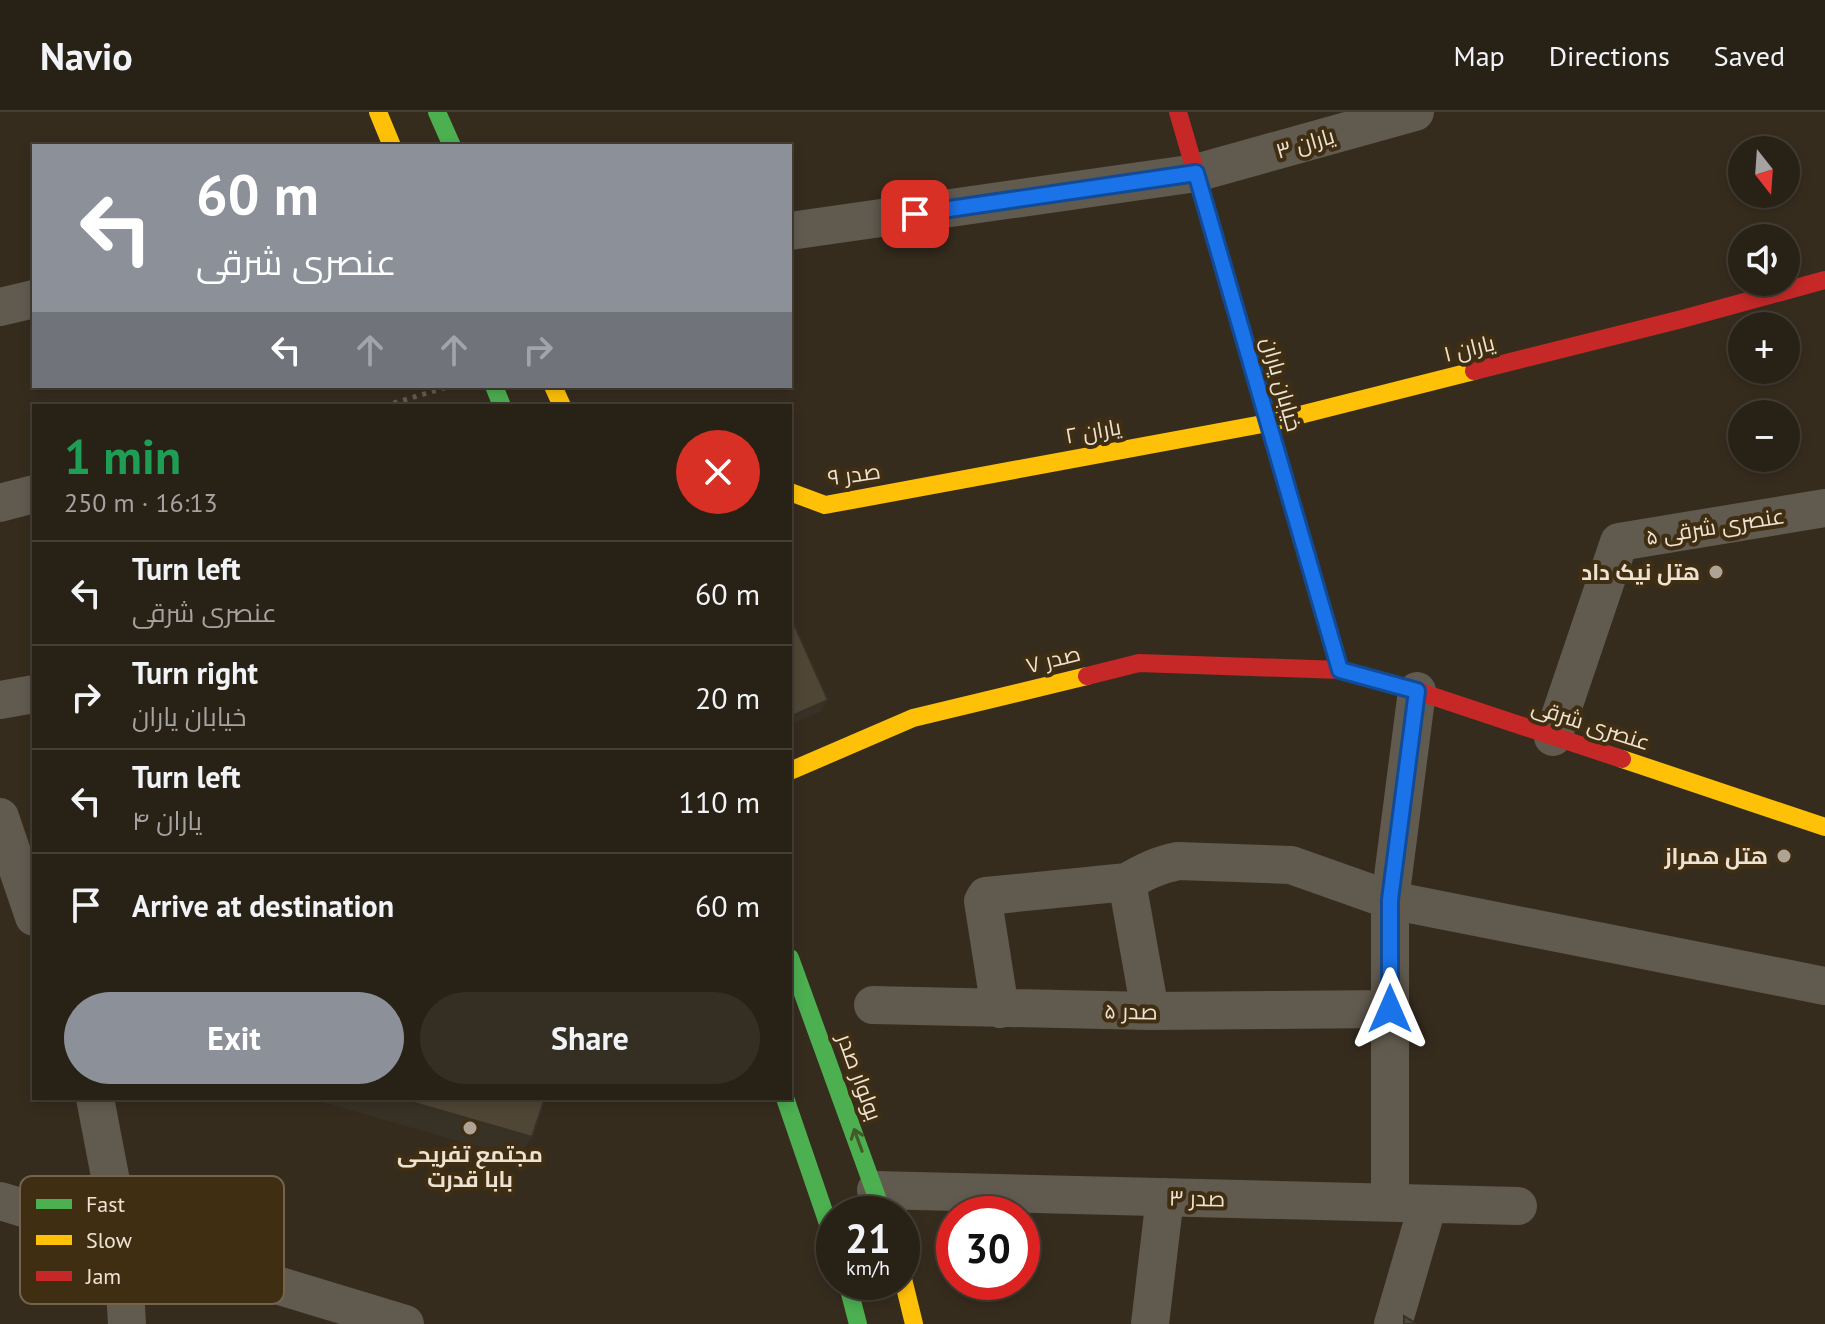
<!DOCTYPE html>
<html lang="en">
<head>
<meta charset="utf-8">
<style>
	body { margin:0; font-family:"PT Sans",Cairo,sans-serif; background:#342e23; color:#f1f3f6; height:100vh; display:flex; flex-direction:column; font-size:30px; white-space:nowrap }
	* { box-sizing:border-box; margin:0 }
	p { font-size:26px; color:#a5a3a1 }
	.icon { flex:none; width:44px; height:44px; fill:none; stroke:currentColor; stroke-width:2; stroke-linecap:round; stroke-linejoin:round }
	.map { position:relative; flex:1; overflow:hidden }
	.drawer { position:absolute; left:32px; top:292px; width:760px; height:696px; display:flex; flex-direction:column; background:#282116; border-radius:0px; box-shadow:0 4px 12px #0003,0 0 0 2px #443e35 }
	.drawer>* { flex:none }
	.top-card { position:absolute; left:32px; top:32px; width:760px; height:244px; border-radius:0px; box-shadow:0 4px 12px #0003,0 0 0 2px #443e35; background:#8c9099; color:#fff; overflow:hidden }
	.needle { width:52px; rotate:163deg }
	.buttons { position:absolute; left:1728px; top:24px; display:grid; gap:16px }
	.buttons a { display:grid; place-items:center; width:72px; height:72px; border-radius:50%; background:#282116; box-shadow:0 4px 12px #0003,0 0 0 2px #443e35; font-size:40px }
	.speed { position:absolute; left:816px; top:1084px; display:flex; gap:16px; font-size:40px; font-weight:700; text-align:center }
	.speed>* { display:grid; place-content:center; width:104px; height:104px; border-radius:50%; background:#282116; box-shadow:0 4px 12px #0003,0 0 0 2px #443e35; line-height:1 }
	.speed small { font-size:20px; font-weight:400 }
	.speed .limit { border:12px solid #d22; background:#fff; color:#111 }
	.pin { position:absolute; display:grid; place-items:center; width:68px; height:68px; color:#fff; margin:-34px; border-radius:16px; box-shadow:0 4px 12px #0006 }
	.me { position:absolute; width:88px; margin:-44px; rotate:0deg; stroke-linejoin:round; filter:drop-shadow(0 0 6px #0008) }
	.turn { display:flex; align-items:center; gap:28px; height:168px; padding:0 32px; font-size:36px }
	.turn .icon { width:104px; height:104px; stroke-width:2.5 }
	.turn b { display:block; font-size:56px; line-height:68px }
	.lanes { display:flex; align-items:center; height:76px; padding:0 32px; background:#0003; justify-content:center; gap:40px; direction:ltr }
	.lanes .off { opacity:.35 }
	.round { display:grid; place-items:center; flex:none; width:84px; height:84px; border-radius:42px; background:#342e23 }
	.overview { display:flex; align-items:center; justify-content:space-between; height:136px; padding:0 32px }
	h1 { font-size:48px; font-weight:700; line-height:60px; color:#1e9e55 }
	.cta { display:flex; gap:16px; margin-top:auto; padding:16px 32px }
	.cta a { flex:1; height:92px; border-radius:48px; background:#8c9099; color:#fff; font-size:32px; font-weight:700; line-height:92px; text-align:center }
	.cta a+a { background:#342e23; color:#f1f3f6 }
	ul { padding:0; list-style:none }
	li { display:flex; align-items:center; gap:24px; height:104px; padding:0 32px; border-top:2px solid #443e35 }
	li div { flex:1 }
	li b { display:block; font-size:30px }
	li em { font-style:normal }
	header { display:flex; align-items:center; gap:48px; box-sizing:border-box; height:112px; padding:0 40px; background:#282116; border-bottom:2px solid #443e35 }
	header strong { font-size:38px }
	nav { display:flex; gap:44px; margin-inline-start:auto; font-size:28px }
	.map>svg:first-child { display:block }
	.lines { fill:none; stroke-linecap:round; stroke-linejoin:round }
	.path { stroke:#645d54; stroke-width:5; stroke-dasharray:4 6; stroke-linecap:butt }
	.street { stroke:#615a4f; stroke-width:38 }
	.fast { stroke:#4caf50; stroke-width:18 }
	.slow { stroke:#ffc107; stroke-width:18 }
	.jam { stroke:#c62828; stroke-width:18 }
	.shaded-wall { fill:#383126 }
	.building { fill:#504636; stroke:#383126; stroke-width:2 }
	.oneway { stroke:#445b28 }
	.route-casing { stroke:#114b97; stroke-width:20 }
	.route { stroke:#1a73e8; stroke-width:14 }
	.poi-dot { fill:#aea394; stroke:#402e13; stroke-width:3 }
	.labels { text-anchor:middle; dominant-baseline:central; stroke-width:8; stroke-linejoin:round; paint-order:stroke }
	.street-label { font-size:22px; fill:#eee3d3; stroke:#402e13 }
	.poi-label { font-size:22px; font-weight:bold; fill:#eee3d3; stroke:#402e13; text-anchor:end }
	.key { fill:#402e13; stroke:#74644d; stroke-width:2 }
	.key-label { font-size:22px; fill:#eee3d3 }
</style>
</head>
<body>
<header>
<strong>Navio</strong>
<nav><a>Map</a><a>Directions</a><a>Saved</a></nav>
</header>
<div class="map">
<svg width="1825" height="1212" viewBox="0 0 1825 1212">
	<rect width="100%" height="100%" fill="#362c1e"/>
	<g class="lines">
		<!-- path -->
		<path class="path" d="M384,294l67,-20"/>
		<!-- street -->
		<path class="street" d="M790,119l406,-58 219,-61
			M0,195l34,-8
			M0,391l34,-9
			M0,588l34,-6
			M1553,625l66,-195 206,-34
			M0,705l34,100
			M1127,770c17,-10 31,-17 51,-21l113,4 99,35 435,86
			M873,893l277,6 240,-2
			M1000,897l-17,-108 3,-5 141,-14 23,129
			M95,986l27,141 5,85
			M876,1078l642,16
			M0,1089l405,123
			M1390,1090v-302l27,-209
			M1150,1212l15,-127
			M1393,1212l35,-120"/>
		<!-- fast -->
		<path class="fast" d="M437,0l15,34
			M494,274l8,20
			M790,846l93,256
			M785,986l49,143
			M847,1170l11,42"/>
		<!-- slow -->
		<path class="slow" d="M378,0l14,34
			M553,274l9,20
			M790,380l35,13 443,-82 206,-52
			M1305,436l35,122
			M1622,647l203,68
			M790,659l123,-53 174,-42
			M902,1163l12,49"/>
		<!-- jam -->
		<path class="jam" d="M1178,0l127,436
			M1474,259l208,-52 143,-39
			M1087,564l52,-13 201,7 77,21 205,68"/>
	</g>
	<!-- shaded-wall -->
	<path class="shaded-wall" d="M828,588l-8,12 -30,13v-11z
		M308,986h89l135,39 -15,21z"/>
	<!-- building -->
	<path class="building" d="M794,512l34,76 -34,15 -4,-1v-88z
		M397,986h148l-13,39z
		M1404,1204l13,8h-13z"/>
	<!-- one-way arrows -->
	<defs><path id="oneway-shaft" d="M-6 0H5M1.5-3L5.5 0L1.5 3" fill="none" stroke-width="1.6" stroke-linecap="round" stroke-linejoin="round" transform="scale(2)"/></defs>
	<use class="oneway" href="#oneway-shaft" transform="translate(858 1028) rotate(-110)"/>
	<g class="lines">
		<!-- route casing -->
		<g class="route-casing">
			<path id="route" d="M915,102l281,-41 144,497 77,21 -27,209v109"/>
		</g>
		<!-- route -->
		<use href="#route" class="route"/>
	</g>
	<!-- markers -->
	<g class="poi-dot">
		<circle cx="1716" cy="460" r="8"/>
		<circle cx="1784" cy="744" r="8"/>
		<circle cx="470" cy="1016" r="8"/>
	</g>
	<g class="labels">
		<!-- street labels -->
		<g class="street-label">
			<text transform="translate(1305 31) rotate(-16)">یاران ۳</text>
			<text transform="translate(1469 236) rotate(-14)">یاران ۱</text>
			<text transform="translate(1282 272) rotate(74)">خیابان یاران</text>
			<text transform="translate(1093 319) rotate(-10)">یاران ۲</text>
			<text transform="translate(854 362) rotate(-8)">صدر ۹</text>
			<text transform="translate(1715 414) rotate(-9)">عنصری شرقی ۵</text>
			<text transform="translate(1053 547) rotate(-14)">صدر ۷</text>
			<text transform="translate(1591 612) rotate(18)">عنصری شرقی</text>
			<text transform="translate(1131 899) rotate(1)">صدر ۵</text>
			<text transform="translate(860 965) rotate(70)">بولوار صدر</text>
			<text transform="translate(1197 1086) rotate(1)">صدر ۳</text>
		</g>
		<!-- poi labels -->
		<g class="poi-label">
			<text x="1700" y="460">هتل نیک داد</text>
			<text x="1768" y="744">هتل همراز</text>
			<text x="470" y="1042" text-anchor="middle">مجتمع تفریحی<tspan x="470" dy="25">بابا قدرت</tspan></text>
		</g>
	</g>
	<!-- legend -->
	<rect x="20" y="1064" width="264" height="128" rx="12" class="key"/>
	<rect x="36" y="1087" width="36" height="10" fill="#4caf50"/>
	<rect x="36" y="1123" width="36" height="10" fill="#ffc107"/>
	<rect x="36" y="1159" width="36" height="10" fill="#c62828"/>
	<g class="key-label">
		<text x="86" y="1100">Fast</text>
		<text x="86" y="1136">Slow</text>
		<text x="86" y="1172">Jam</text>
	</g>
</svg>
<div class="buttons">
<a><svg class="needle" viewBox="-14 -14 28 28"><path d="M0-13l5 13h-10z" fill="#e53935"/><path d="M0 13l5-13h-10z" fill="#a5a3a1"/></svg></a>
<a><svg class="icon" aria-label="sound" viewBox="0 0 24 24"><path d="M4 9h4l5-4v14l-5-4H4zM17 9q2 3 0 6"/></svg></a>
<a>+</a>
<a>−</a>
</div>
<div class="speed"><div>21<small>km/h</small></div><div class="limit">30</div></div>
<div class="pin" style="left:915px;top:102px;background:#d93025"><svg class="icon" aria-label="arrive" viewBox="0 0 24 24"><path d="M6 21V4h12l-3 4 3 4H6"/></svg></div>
<svg class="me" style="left:1390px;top:897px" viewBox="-20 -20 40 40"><path d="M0-17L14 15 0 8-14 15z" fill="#1a73e8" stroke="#fff" stroke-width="4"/></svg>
<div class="top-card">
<div class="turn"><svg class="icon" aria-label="left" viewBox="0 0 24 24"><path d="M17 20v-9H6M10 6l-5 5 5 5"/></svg><div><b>60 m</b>عنصری شرقی</div></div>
<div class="lanes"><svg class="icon" aria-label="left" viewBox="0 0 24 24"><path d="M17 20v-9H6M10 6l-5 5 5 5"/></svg><svg class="icon off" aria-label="ahead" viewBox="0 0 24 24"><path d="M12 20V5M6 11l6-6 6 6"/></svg><svg class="icon off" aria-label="ahead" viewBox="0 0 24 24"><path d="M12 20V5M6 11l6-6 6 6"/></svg><svg class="icon off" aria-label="right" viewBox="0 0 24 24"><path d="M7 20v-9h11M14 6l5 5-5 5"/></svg></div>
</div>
<section class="drawer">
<div class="overview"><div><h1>1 min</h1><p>250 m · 16:13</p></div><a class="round" style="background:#d93025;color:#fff"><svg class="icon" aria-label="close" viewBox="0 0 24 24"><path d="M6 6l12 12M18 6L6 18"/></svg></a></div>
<ul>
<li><svg class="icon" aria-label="left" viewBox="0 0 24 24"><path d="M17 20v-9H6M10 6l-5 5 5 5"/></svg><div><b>Turn left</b><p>عنصری شرقی</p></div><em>60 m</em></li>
<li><svg class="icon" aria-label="right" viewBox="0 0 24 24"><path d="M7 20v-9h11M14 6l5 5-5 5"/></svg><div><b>Turn right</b><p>خیابان یاران</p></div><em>20 m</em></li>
<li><svg class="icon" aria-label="left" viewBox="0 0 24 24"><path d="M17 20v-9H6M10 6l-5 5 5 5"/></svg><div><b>Turn left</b><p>یاران ۴</p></div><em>110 m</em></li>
<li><svg class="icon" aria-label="arrive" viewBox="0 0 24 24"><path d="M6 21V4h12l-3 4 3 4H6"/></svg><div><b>Arrive at destination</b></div><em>60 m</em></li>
</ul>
<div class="cta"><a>Exit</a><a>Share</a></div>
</section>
</div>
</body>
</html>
